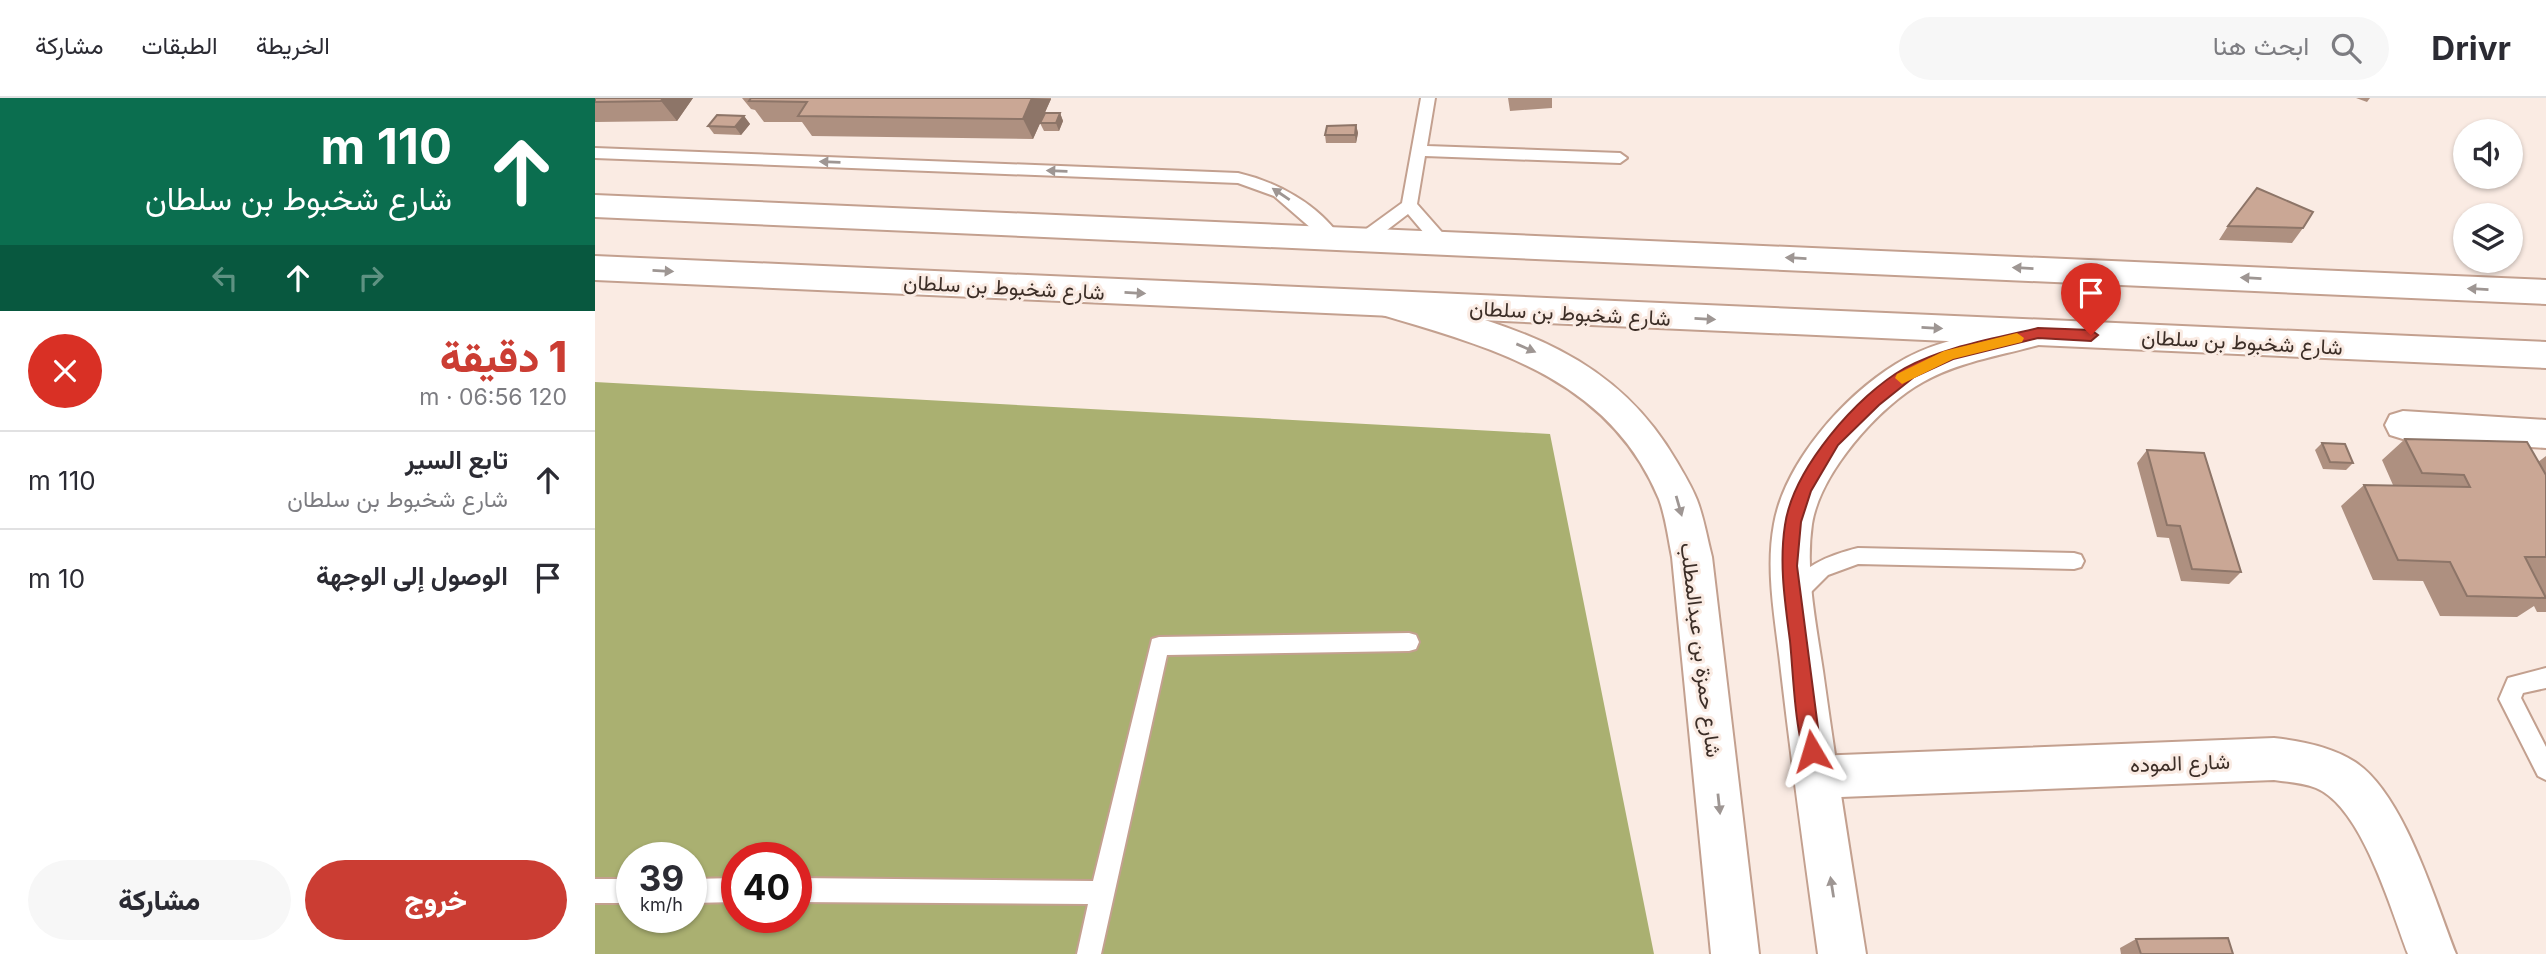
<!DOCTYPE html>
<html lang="ar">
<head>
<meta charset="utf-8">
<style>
	body { margin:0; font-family:Inter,Vazirmatn,sans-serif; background:#f7f7f7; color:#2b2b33; direction:rtl; height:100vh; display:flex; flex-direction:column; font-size:26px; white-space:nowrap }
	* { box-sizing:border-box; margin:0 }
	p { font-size:23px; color:#7c7c81 }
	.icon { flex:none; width:38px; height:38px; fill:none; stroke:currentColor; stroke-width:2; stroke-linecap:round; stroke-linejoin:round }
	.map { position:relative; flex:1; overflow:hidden; direction:ltr }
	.panel { display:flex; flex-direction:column; background:#fff; width:595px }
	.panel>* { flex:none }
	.top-card { background:#0b6e4f; color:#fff; overflow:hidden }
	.controls { position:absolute; left:1858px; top:21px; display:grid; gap:14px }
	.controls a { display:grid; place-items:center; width:70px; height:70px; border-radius:50%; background:#fff; box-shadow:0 2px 5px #0004; font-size:35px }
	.speed { position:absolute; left:21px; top:744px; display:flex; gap:14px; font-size:35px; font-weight:700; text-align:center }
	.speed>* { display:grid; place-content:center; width:91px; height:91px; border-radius:50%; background:#fff; box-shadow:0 2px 5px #0004; line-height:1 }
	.speed small { font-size:18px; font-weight:400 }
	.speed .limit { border:10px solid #d22; background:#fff; color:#111 }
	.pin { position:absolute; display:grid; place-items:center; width:60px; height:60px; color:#fff; margin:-72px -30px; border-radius:50% 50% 50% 0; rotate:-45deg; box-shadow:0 0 7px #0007 }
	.pin .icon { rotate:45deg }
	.me { position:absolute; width:77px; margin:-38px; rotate:353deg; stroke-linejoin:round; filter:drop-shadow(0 0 5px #0008) }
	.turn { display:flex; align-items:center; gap:24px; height:147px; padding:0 28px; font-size:32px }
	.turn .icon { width:91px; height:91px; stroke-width:2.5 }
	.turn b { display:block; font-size:49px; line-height:60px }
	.lanes { display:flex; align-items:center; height:66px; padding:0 28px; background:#0003; justify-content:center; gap:35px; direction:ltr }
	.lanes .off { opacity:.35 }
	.round { display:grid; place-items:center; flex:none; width:74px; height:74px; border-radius:37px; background:#f7f7f7 }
	.overview { display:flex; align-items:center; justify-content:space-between; height:119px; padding:0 28px }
	h1 { font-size:42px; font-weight:800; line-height:52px; color:#cb3d33 }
	.primary-button { display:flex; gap:14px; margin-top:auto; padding:14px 28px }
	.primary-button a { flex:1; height:80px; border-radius:42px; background:#cb3d33; color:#fff; font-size:28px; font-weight:800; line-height:80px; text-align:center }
	.primary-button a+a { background:#f7f7f7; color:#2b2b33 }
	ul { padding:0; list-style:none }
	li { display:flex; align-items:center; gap:21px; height:98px; padding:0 28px; border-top:2px solid #e1e1e2 }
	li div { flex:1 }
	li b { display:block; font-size:26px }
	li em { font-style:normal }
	header { display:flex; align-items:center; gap:42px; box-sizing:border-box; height:98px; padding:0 35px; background:#fff; border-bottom:2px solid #e1e1e2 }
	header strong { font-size:33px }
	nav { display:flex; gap:38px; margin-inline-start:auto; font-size:24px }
	.search { width:490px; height:63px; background:#f7f7f7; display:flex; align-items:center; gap:18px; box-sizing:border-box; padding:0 24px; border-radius:38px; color:#7c7c81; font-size:26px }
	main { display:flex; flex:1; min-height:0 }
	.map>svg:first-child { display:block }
	.forest { fill:#aab071; fill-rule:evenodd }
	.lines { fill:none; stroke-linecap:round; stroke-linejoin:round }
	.lane-casing { stroke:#c3a08f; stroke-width:4 }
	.street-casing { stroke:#c3a08f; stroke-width:4 }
	.secondary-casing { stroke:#c3a08f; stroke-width:4 }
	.primary-casing { stroke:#c3a08f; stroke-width:4 }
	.lane { fill:#fff; fill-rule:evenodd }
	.street { fill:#fff; fill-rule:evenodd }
	.secondary { fill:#fff; fill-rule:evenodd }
	.primary { fill:#fff; fill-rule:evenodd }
	.wall { fill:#ae9080 }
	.shaded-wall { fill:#8d7568 }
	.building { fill:#caa795; stroke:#8d7568; stroke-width:2 }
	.oneway { fill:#9e9693 }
	.route { fill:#cb3d33; stroke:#842821; stroke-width:2 }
	.slow { fill:#f59e0b }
	.labels { text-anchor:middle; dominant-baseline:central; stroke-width:6; stroke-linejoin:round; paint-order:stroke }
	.street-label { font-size:21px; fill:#3c2e27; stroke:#faebe3 }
</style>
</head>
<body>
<header>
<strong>Drivr</strong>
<div class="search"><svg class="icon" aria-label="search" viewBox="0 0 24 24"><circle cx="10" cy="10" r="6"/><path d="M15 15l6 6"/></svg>ابحث هنا</div>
<nav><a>الخريطة</a><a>الطبقات</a><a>مشاركة</a></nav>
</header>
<main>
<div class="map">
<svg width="1951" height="856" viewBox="0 0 1951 856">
	<rect width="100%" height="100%" fill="#faebe3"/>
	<!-- forest -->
	<path class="forest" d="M0,284l955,52 104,520h-1059zM37,760h59v59h-59zM142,760h59v59h-59z"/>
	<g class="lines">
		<!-- lane casing -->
		<g class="lane-casing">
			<path id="lane" d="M826,0h14l-8,48 193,7 7,5 -7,5 -195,-7 -8,48 30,34 2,4 -2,4h-12l-27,-32 -38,29h-12l-2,-4 2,-4 44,-32z
				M0,50l643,25c39,9 80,31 103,65l-2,4h-12l-53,-46 -36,-13 -643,-25z
				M1263,450l216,5 7,2 3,6 -3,6 -7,2 -216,-5 -30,11 -27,27 -7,3 -7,-3 -3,-6c14,-29 45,-41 74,-48z
				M814,535l7,2 3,7 -3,7 -7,2 -242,4 -66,299h-24l11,-50 -292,-2v-24l297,3 59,-242 7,-2z
				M1951,570v20l-23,5 -2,5 25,49v33l-8,-4 -39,-77 9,-21z
				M142,780v24l-46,1v-24z
				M0,781h37v24h-37z"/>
		</g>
		<!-- street casing -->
		<g class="street-casing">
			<path id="street" d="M1808,313l143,9v28l-143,-9 -13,-4 -5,-10 5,-10z
				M1679,640c28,3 58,9 81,24 49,32 80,139 101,192h-48c-17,-44 -46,-147 -92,-166 -13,-5 -28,-6 -42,-8l-459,18 -16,-6 -6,-15 6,-15 16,-6z"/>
		</g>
		<!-- secondary casing -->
		<g class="secondary-casing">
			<path id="secondary" d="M796,195c117,32 221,56 286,169 7,12 15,25 20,38 7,18 10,38 15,57l47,397h-48l-39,-397c-4,-19 -6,-39 -13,-58 -50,-121 -166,-151 -280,-185l-5,-9 5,-9z
				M1442,222l12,4 5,9 -5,9c-42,13 -87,18 -126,40 -44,24 -103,91 -111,142 -7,49 4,99 11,147 13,95 28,189 43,283h-48c-13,-94 -26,-188 -37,-283 -5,-48 -16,-99 -7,-147 11,-62 70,-128 122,-160 41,-26 95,-32 141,-44z"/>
		</g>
		<!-- primary casing -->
		<g class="primary-casing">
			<path id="primary" d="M0,97l1951,85v24l-1951,-87z
				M0,158l1951,86v26l-1951,-88z"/>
		</g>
		<!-- lane -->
		<use href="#lane" class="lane"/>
		<!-- street -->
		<use href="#street" class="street"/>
		<!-- secondary -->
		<use href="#secondary" class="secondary"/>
		<!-- primary -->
		<use href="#primary" class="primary"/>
	</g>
	<!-- wall -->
	<path class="wall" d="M0,0h98l-16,23 -82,1z
		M147,0h309v1l-18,40 -221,-3 -10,-14h-38l-9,-12 -4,-1z
		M913,0h44v10l-42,3z
		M1761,0h14l-3,4z
		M465,15l3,8 -4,10h-15l-4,-8z
		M149,18l6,8 -9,11 -27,-1 -6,-8z
		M761,27l2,8 -2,10h-30l-1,-8z
		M1633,128l75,2 -11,15 -73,-3z
		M1810,341l133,23 8,-6v156h-9l-3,-6 -17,11 -77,-1 -17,-35 -50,-1 -32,-74 23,-21h29l-11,-25z
		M1727,345l31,20 -7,7 -23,-1 -8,-19z
		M1552,352l94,122 -12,12 -48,-3 -12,-43 -12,-1 -20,-74z
		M1541,841l97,15h-112l-1,-6z"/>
	<!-- shaded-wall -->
	<path class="shaded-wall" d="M68,0h30l-16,23 -16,-20z
		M437,0l19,1 -18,40 -10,-20z
		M465,15l3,8 -4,10 -3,-8z
		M149,18l6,8 -9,11 -6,-8z
		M761,27l2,8 -2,10 -1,-8z"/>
	<!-- building -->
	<path class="building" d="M0,0h68l-2,3 -66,1z
		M156,0h281l-9,21 -225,-3 9,-14 -58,-1z
		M450,15h15l-4,10h-16z
		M122,17l27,1 -9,11 -27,-1z
		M761,27l-1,10h-30l2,-9z
		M1662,90l56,24 -10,16 -75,-2z
		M1810,341l122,3 19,33v82h-21l21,41 -79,-2 -17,-34 -52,-2 -34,-75 106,2 -6,-12 -42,-2z
		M1727,345l23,1 8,19 -23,-1z
		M1552,352l57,3 37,119 -49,-3 -12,-43 -13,-1z
		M1633,840l5,16h-92l-5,-15z"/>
	<!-- one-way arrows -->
	<defs><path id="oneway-solid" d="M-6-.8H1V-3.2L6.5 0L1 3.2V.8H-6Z" transform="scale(1.75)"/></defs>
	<g class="oneway">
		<use href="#oneway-solid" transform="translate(235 64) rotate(-178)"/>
		<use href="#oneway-solid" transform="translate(462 73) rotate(-178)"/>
		<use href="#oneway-solid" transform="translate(686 96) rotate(-146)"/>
		<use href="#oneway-solid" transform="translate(1201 160) rotate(-177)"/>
		<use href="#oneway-solid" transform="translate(1428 170) rotate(-177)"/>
		<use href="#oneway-solid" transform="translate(68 173) rotate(3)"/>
		<use href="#oneway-solid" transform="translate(1656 180) rotate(-177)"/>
		<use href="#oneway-solid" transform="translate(1883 191) rotate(-177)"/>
		<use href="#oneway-solid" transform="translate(540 195) rotate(3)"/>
		<use href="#oneway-solid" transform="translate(1110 221) rotate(3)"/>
		<use href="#oneway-solid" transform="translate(1337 230) rotate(3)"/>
		<use href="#oneway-solid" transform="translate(931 250) rotate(23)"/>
		<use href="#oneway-solid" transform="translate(1084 408) rotate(74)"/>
		<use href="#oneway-solid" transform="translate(1124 706) rotate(84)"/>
		<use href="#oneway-solid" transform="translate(1237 789) rotate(-99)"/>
	</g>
	<!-- route -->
	<path class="route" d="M1443,230l53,2 7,5 -7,6 -53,-3 -85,21 -39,18 -35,28 -41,40 -27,46 -10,31 -4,44 24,185 -2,6 -7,3 -6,-3c-11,-23 -13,-87 -16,-116 -5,-39 -11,-77 -5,-116 8,-56 72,-130 120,-157 41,-22 88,-29 133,-40z"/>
	<!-- slow -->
	<path class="slow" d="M1422,235l7,5 -2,4 -69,17 -51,25 -7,-6 2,-4 47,-23z"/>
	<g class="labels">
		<!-- street labels -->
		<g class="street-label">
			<text transform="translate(409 189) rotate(3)">شارع شخبوط بن سلطان</text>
			<text transform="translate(975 215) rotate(3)">شارع شخبوط بن سلطان</text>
			<text transform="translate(1647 244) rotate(3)">شارع شخبوط بن سلطان</text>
			<text transform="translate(1106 552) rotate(83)">شارع حمزة بن عبدالمطلب</text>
			<text transform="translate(1585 665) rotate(-2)">شارع الموده</text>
		</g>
	</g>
</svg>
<div class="controls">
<a><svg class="icon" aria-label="sound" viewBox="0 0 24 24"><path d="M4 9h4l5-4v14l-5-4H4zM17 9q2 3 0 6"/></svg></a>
<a><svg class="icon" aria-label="layers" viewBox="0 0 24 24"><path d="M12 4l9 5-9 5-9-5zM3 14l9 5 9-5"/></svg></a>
</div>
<div class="speed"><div>39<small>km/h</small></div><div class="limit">40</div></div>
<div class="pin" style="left:1496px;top:237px;background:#d93025"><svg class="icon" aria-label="arrive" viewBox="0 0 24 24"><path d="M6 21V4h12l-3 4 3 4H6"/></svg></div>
<svg class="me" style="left:1217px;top:653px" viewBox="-20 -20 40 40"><path d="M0-17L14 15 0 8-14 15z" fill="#cb3d33" stroke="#fff" stroke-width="4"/></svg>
</div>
<section class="panel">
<div class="top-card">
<div class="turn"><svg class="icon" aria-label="ahead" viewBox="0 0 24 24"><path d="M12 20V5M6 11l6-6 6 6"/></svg><div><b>110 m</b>شارع شخبوط بن سلطان</div></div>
<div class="lanes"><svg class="icon off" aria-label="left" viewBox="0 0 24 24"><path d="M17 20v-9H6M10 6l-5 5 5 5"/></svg><svg class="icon" aria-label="ahead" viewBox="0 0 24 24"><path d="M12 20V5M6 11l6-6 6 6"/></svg><svg class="icon off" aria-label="right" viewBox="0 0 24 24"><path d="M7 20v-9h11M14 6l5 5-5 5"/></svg></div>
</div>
<div class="overview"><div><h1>1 دقيقة</h1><p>120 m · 06:56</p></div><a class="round" style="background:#d93025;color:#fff"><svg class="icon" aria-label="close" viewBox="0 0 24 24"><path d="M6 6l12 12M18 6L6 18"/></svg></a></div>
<ul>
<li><svg class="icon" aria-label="ahead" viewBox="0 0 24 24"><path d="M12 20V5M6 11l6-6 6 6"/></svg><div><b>تابع السير</b><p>شارع شخبوط بن سلطان</p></div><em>110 m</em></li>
<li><svg class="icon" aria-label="arrive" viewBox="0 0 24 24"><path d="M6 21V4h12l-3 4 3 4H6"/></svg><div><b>الوصول إلى الوجهة</b></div><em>10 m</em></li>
</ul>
<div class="primary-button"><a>خروج</a><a>مشاركة</a></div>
</section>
</main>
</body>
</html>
